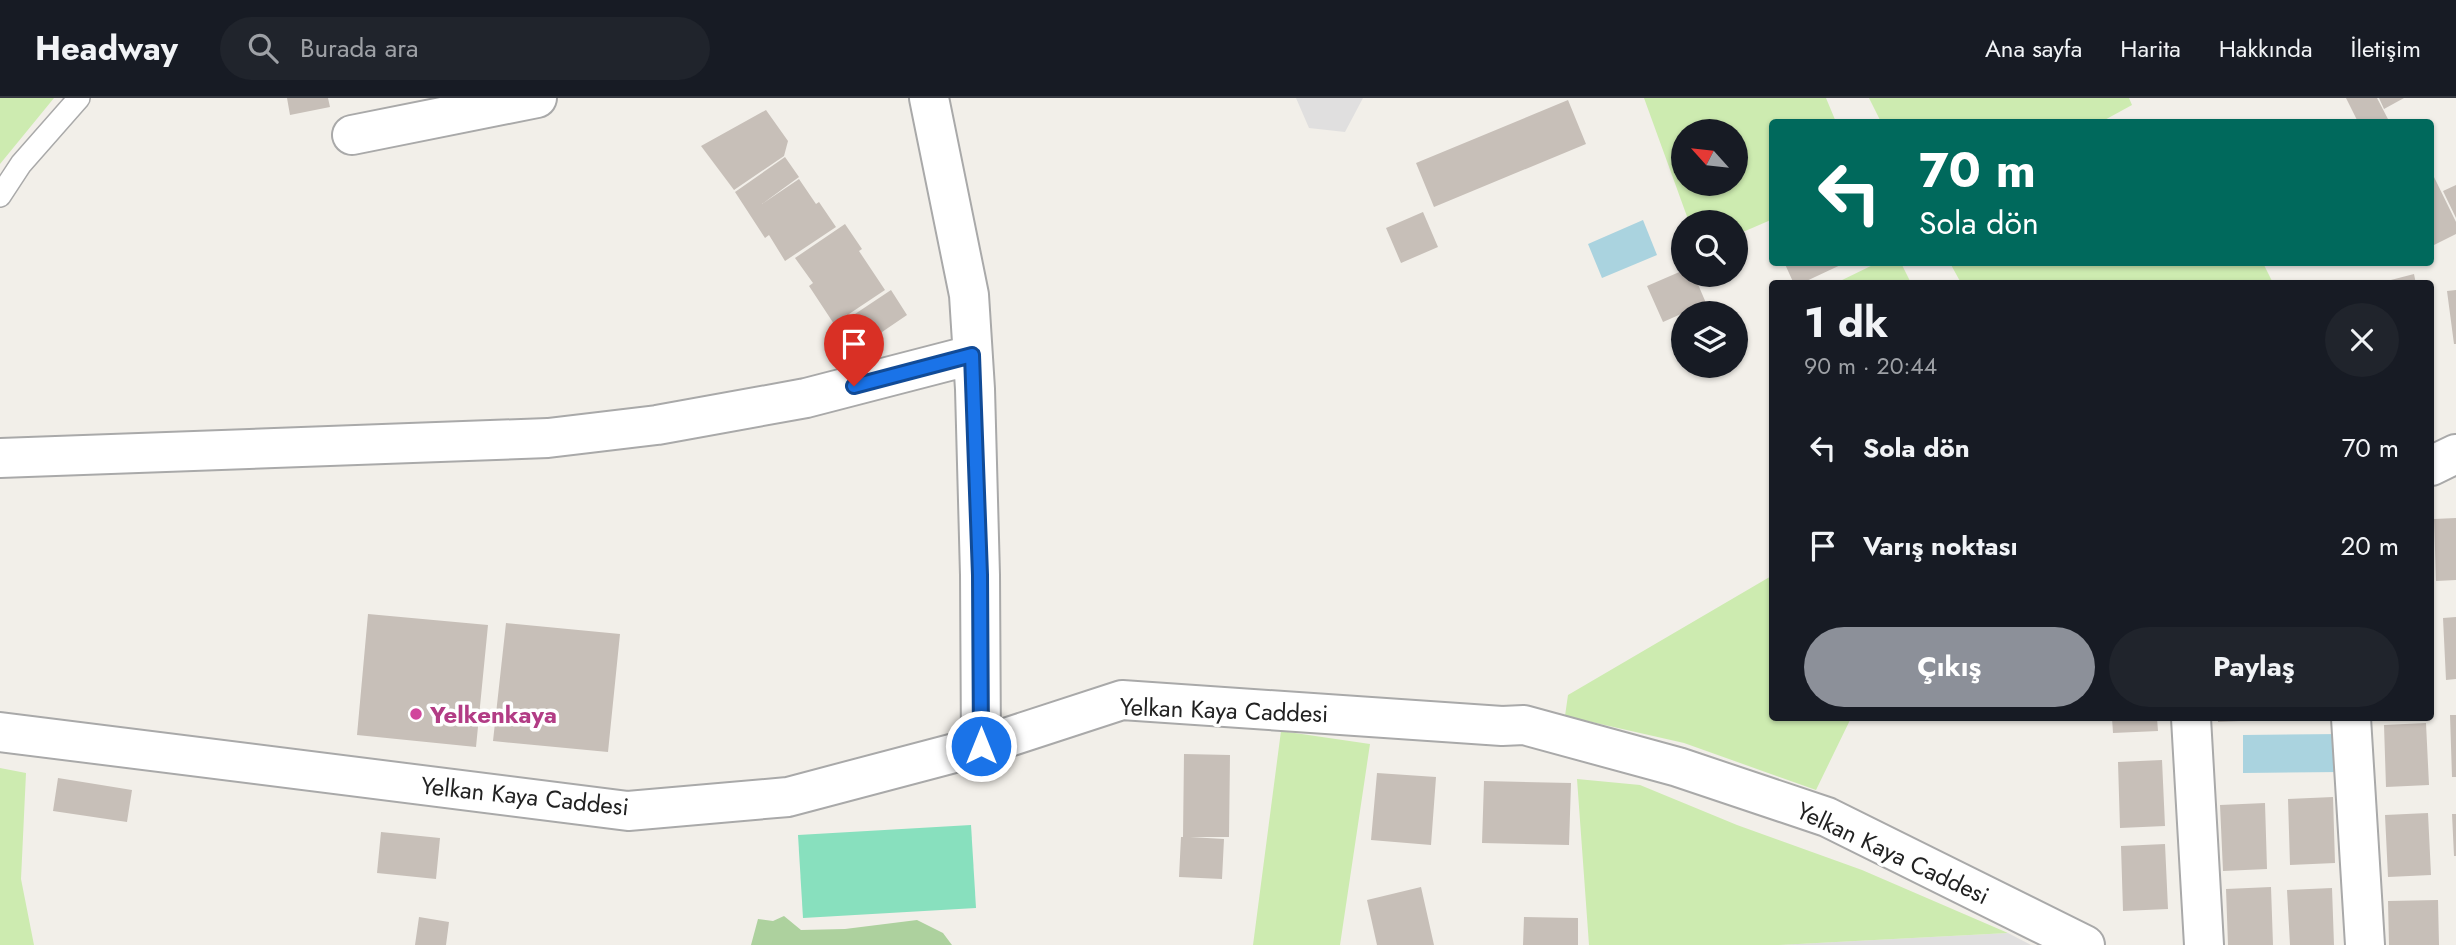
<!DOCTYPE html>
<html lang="tr">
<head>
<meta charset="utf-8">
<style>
	body { margin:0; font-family:Jost,sans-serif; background:#20242c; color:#f1f3f6; height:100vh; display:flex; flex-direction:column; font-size:26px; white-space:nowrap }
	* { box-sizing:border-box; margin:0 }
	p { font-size:23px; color:#9ea1a6 }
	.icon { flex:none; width:38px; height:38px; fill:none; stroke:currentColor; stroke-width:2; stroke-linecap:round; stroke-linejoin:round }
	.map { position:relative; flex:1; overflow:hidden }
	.drawer { position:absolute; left:1769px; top:182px; width:665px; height:441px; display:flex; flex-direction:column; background:#171b24; border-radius:7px; box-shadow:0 2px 5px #0004 }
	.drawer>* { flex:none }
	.guide { position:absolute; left:1769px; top:21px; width:665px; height:147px; border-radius:7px; box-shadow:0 2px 5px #0004; background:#00695c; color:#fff; overflow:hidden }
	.needle { width:46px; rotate:297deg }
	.controls { position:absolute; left:1671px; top:21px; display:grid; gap:14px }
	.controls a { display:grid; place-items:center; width:77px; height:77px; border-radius:50%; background:#171b24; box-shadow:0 2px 5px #0004; font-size:35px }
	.pin { position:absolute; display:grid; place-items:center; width:60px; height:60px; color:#fff; margin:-72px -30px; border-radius:50% 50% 50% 0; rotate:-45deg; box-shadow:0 0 7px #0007 }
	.pin .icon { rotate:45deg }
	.me { position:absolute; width:77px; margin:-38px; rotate:0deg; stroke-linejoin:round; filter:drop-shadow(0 0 5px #0008) }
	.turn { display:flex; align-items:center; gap:24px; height:147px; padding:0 35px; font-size:32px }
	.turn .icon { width:91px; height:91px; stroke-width:2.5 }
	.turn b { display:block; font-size:49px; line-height:60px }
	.round { display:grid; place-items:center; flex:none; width:74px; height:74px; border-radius:37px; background:#20242c }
	.head { display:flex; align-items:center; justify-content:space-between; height:119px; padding:0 35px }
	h1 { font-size:42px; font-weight:700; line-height:52px }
	.action { display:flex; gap:14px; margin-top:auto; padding:14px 35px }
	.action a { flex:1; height:80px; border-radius:42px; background:#8c9099; color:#fff; font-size:28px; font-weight:700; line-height:80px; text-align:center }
	.action a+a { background:#20242c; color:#f1f3f6 }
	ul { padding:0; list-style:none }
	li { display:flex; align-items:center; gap:21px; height:98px; padding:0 35px }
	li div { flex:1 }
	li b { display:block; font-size:26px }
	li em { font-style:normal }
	header { display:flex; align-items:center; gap:42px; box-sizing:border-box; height:98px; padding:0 35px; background:#171b24; border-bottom:2px solid #363941 }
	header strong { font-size:33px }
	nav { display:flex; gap:38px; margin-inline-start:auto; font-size:24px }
	.search { width:490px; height:63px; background:#20242c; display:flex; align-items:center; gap:18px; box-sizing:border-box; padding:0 24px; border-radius:38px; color:#9ea1a6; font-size:26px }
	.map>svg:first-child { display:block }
	.residential { fill:#e0dfdf }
	.grass { fill:#cdebb0; fill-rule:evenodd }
	.forest { fill:#add19e }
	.pitch { fill:#88e0be }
	.water { fill:#aad3df }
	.building { fill:#c7bfb8 }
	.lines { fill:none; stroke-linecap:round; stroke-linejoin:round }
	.service-casing { stroke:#a9a9a9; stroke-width:24 }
	.minor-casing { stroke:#a9a9a9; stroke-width:42 }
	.tertiary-casing { stroke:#a9a9a9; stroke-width:42 }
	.service { stroke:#fff; stroke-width:21 }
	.minor { stroke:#fff; stroke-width:38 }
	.tertiary { stroke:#fff; stroke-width:38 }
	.route-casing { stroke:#114b97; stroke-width:18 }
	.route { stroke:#1a73e8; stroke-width:12 }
	.hotel-dot { fill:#d1479c; stroke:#fff; stroke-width:2.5 }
	.labels { text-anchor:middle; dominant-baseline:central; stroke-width:7; stroke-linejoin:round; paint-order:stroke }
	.street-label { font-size:24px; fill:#222; stroke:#fff }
	.hotel-label { font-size:24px; font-weight:bold; fill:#b23c85; stroke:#fff; text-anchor:start }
</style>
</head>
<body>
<header>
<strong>Headway</strong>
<div class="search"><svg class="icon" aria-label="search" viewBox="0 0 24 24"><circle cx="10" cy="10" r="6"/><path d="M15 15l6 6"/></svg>Burada ara</div>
<nav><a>Ana sayfa</a><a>Harita</a><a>Hakkında</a><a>İletişim</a></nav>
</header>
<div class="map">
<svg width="2456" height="847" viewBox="0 0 2456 847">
	<rect width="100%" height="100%" fill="#f2efe9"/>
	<!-- residential -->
	<path class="residential" d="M1296,0h67l-18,34 -36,-4z
		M2008,835l23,12h-252z"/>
	<!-- grass -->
	<path class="grass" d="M0,0h54l-54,66z
		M1644,0h182l10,24h-63v97l-37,16v-13h-47zM1684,33h52v53h-52z
		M1869,0h260l3,7 -31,17h-220z
		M1879,164l22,1 10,20h-75z
		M1950,165h313l10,20h-312z
		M1773,477v143h78l-35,72 -132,-47 -119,-27 3,-21z
		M1281,633l89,13 -30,201h-87z
		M0,670l26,5 -5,106 13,66h-34z
		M1577,681l63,6 97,40 125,45 146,63 -229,12h-190z"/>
	<!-- forest -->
	<path class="forest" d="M784,818l17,14 44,-1 72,-9 26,13 9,12h-201l7,-26 15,2z"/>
	<!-- pitch -->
	<path class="pitch" d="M971,727l5,83 -173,10 -5,-83z"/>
	<!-- water -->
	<path class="water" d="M1643,122l14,35 -55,23 -14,-34z
		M2341,636v38l-98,1v-38z"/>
	<!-- building -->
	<path class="building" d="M287,0h41l2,9 -40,8z
		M2346,0h31l12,23 -31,1z
		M2379,0h25l-20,11z
		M1568,2l18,44 -152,63 -18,-44z
		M766,12l22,31 -4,15 -50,34 -33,-44z
		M785,59l14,20 -37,27 37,-25 17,25 3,-2 17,25 -51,34 -16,-26 -4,3 -30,-46z
		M2434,79l22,45v12l-22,11 -3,-7v-60z
		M2456,87v33l-13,-27z
		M1423,114l15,35 -37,16 -15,-35z
		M845,126l17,25 -3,2 26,39 -51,34 -25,-38 4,-3 -18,-25z
		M1784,164h63l-47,22h-6z
		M1684,172v5h10l12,28 -43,19 -16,-36z
		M2414,176l2,10h-29v-3z
		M891,192l16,25 -50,34 -17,-25z
		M2456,192v54h-2l-7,-53z
		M2456,420v62l-20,1 -2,-62z
		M368,516l120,11 -12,122 -119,-12z
		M2456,519v62l-10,1 -3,-62z
		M506,525l114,11 -12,118 -115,-11z
		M2450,617h6v62h-4z
		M2112,620h45l1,13 -45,2z
		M2218,620h45v2l-45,2z
		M2426,625l3,62 -43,2 -2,-62z
		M1184,656l46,1 -1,82h-39l34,2 -2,40 -43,-2 2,-40h2z
		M2162,662l3,66 -45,2 -2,-66z
		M1377,675l59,4 -5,68 -60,-5z
		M58,680l74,12 -5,32 -74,-11z
		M1484,683l87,2 -2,62 -87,-2z
		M2333,699l2,66 -45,2 -2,-66z
		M2265,705l2,66 -44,2 -3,-66z
		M2428,715l3,62 -43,2 -3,-62z
		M2452,716h4v42h-2z
		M381,734l59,6 -4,41 -59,-6z
		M2165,746l3,65 -45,2 -2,-65z
		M1421,789l13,58h-57l-10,-45z
		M2271,789l2,58h-45l-2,-56z
		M2332,790l2,57h-44l-3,-55z
		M2438,802l1,45h-50l-1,-44z
		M419,819l30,5 -3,23h-31z
		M1524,819l54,1v27h-55z"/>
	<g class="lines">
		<!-- service casing -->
		<g class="service-casing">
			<path id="service" d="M0,98l21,-32 58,-66"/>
		</g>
		<!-- minor casing -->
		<g class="minor-casing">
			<path id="minor" d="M929,0l40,197 6,94 5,186 1,171
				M352,37l185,-37
				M0,360l548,-20 109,-13 149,-27 166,-43
				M2431,368l25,-12
				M2191,620l13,227
				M2351,620l14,227"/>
		</g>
		<!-- tertiary casing -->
		<g class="tertiary-casing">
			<path id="tertiary" d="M0,634l628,79 160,-14 193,-51 141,-46 380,26 22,-1 154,42 149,50 258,128"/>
		</g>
		<!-- service -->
		<use href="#service" class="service"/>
		<!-- minor -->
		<use href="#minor" class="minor"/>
		<!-- tertiary -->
		<use href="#tertiary" class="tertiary"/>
	</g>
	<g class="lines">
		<!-- route casing -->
		<g class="route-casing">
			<path id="route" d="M854,288l118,-31 8,220 1,171"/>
		</g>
		<!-- route -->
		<use href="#route" class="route"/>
	</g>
	<!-- markers -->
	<circle class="hotel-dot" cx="416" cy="616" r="7"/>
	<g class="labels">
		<!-- street labels -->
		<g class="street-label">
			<text transform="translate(1224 612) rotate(2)">Yelkan Kaya Caddesi</text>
			<text transform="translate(525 698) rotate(6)">Yelkan Kaya Caddesi</text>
			<text transform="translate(1893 755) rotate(25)">Yelkan Kaya Caddesi</text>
		</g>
		<!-- hotel labels -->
		<g class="hotel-label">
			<text x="430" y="616">Yelkenkaya</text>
		</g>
	</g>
</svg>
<div class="controls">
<a><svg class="needle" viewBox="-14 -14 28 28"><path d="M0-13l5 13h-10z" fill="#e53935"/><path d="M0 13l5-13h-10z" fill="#9ea1a6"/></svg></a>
<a><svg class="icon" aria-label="search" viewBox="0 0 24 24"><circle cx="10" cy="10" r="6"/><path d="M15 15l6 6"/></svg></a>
<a><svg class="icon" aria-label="layers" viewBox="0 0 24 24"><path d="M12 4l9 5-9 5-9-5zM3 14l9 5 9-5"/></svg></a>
</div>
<div class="pin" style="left:854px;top:288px;background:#d93025"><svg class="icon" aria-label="arrive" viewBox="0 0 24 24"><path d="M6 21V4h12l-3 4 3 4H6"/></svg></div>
<svg class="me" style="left:981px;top:648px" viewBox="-20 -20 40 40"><circle r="17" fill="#1a73e8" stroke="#fff" stroke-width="3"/><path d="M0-11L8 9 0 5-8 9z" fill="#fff"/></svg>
<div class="guide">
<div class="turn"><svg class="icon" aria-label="left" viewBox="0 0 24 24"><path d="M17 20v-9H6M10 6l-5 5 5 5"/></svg><div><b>70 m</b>Sola dön</div></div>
</div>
<section class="drawer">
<div class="head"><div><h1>1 dk</h1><p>90 m · 20:44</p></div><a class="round"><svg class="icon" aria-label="close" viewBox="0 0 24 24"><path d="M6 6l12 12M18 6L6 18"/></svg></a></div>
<ul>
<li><svg class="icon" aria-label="left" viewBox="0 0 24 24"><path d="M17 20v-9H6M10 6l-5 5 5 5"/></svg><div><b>Sola dön</b></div><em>70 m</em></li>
<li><svg class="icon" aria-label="arrive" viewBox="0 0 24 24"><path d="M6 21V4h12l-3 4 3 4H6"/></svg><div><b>Varış noktası</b></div><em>20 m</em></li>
</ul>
<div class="action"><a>Çıkış</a><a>Paylaş</a></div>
</section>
</div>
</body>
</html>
